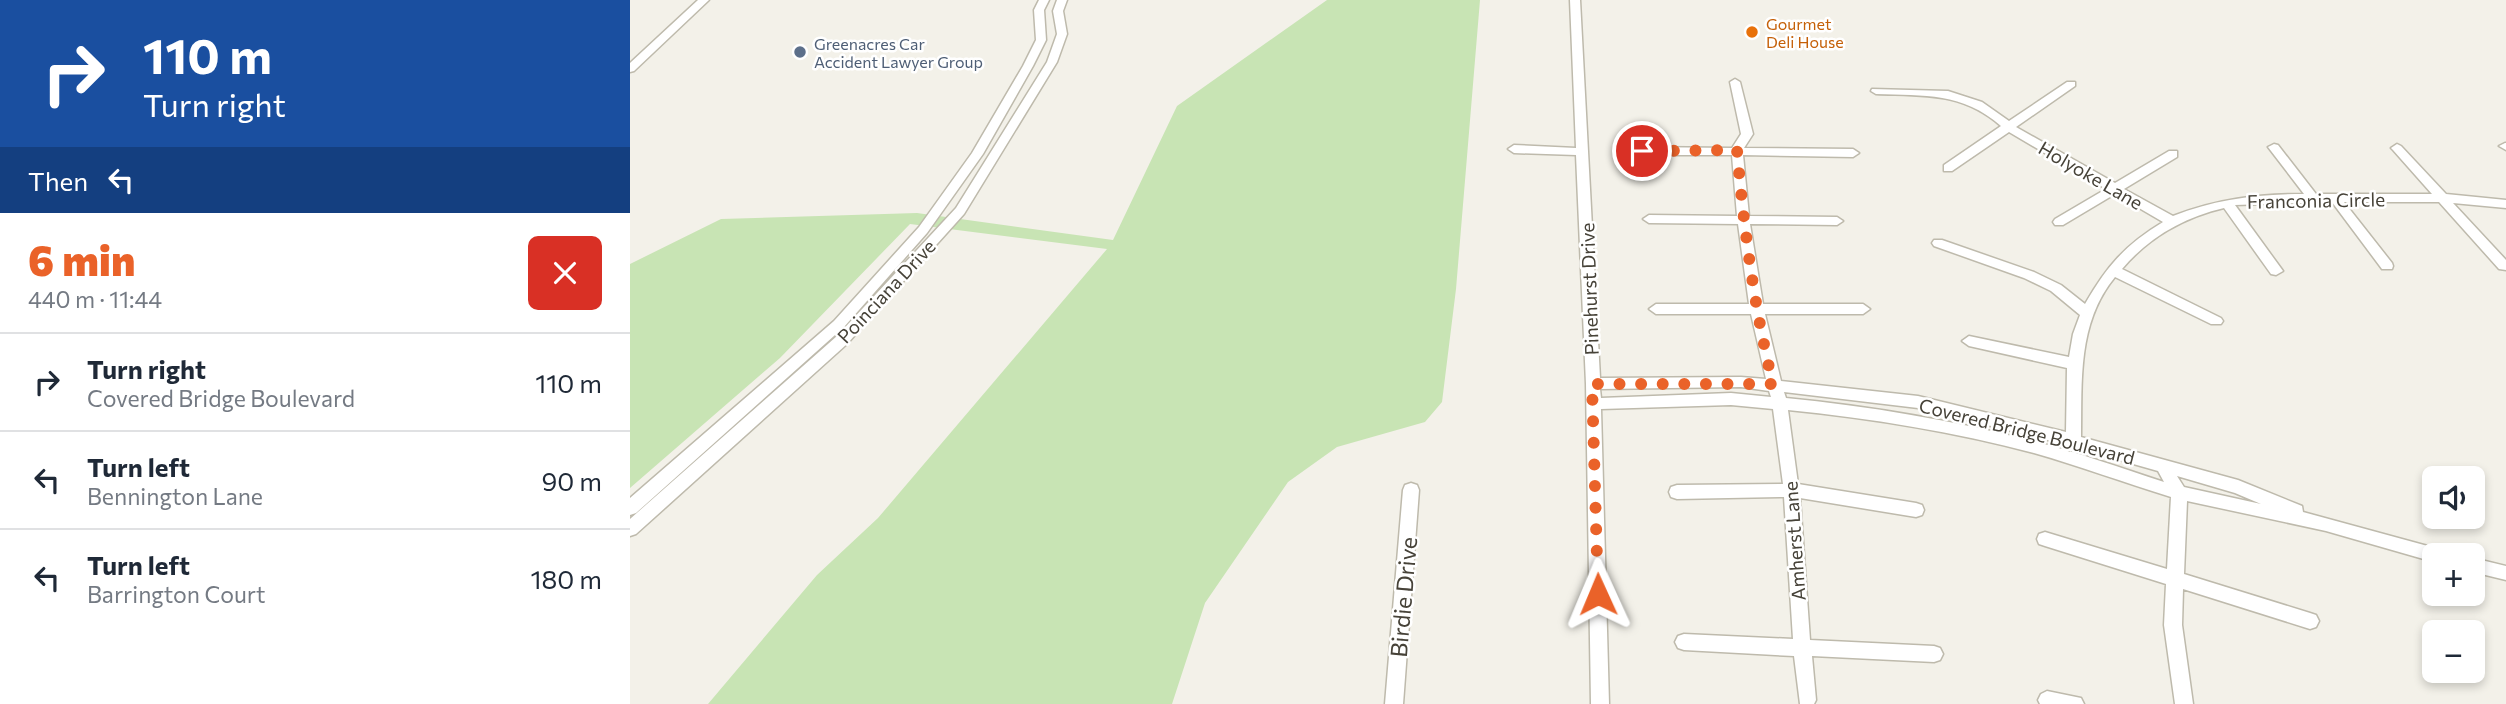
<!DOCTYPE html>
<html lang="en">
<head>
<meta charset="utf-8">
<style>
	body { margin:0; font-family:Commissioner,sans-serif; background:#f2f2f3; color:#1f2937; height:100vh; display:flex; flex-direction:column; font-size:26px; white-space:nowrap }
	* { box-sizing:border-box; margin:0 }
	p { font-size:23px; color:#747a83 }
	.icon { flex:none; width:38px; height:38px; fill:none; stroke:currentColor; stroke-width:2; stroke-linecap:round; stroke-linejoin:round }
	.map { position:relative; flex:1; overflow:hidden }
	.sheet { display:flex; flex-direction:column; background:#fff; width:630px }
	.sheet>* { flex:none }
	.top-card { background:#1a4fa0; color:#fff; overflow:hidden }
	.controls { position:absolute; left:1792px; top:466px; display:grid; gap:14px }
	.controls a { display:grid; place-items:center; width:63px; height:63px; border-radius:10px; background:#fff; box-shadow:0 4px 10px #0003; font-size:35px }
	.pin { position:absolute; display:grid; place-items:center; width:60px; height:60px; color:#fff; margin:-30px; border:4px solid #fff; border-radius:50%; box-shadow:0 2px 7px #0007 }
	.me { position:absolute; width:77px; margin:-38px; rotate:359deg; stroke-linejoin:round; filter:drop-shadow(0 0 5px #0008) }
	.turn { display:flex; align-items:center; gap:24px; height:147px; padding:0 28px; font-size:32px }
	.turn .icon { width:91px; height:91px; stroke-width:2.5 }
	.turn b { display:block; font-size:49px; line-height:60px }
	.then { display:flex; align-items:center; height:66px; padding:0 28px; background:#0003; gap:14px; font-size:26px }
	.round { display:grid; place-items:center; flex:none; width:74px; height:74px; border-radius:10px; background:#f2f2f3 }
	.overview { display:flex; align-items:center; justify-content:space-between; height:119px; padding:0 28px }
	h1 { font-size:42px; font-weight:800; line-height:52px; color:#ea6229 }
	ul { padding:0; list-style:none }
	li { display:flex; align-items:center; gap:21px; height:98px; padding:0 28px; border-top:2px solid #e0e1e3 }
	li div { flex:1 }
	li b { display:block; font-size:26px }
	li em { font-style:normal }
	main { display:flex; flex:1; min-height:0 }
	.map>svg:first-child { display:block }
	.green { fill:#c8e4b4 }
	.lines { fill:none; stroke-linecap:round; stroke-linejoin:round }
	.minor-casing { stroke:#bebaac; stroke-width:3 }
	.minor { fill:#fff; fill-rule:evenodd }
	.route { stroke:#ea6229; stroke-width:12; stroke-dasharray:0 21.6 }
	.food-dot { fill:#e8710a; stroke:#fff; stroke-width:2.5 }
	.service-dot { fill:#5c6f8a; stroke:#fff; stroke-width:2.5 }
	.labels { text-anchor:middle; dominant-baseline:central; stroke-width:5; stroke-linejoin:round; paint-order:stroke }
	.far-food-label { font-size:16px; fill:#c56008; stroke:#fff; text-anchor:start }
	.far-service-label { font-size:16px; fill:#4e5e75; stroke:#fff; text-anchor:start }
	.street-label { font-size:19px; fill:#464238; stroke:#fff }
	.near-street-label { font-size:23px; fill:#464238; stroke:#fff }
</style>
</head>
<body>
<main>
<section class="sheet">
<div class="top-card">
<div class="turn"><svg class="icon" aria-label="right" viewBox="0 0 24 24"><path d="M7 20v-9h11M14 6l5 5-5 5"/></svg><div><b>110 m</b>Turn right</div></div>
<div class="then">Then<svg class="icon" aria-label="left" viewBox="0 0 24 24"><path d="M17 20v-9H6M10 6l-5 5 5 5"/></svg></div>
</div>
<div class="overview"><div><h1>6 min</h1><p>440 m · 11:44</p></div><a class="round" style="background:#d93025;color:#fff"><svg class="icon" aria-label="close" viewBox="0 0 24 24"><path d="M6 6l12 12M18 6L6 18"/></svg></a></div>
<ul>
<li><svg class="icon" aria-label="right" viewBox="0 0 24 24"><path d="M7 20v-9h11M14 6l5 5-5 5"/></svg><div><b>Turn right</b><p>Covered Bridge Boulevard</p></div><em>110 m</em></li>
<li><svg class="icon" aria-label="left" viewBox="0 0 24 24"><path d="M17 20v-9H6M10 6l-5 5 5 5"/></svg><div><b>Turn left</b><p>Bennington Lane</p></div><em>90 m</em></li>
<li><svg class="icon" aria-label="left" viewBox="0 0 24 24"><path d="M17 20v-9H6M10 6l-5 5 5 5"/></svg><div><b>Turn left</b><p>Barrington Court</p></div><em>180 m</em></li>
</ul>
</section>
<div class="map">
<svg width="1876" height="704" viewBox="0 0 1876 704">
	<rect width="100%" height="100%" fill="#f3f1e9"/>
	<!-- green -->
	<path class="green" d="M697,0h153l-24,289 -14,113 -17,20 -88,25 -49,35 -83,121 -33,101h-464l109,-129 61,-57 229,-269 -197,-25 -130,134 -150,130v-224l91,-45 196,-6 196,27 64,-134z"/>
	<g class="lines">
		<!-- minor casing -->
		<g class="minor-casing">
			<path id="minor" d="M68,0h11l-75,71 -4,1v-9z
				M409,0h10l-5,10 2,30 -13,26 -50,88 -56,79 -83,94 -208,186 -6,2v-17l204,-177 85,-94 53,-74 51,-87 13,-26 -2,-30z
				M427,0h10l-4,11 4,23 -10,28 -93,152 -117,130 -211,190 -6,2v-17l207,-183 119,-128 91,-146 10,-28 -4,-23z
				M940,0h10l20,378 141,-1 25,2 -15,-65h-95l-7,-5 7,-5h93l-11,-80 -89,-1 -6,-4 6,-4 88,1 -5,-61h-90l-6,-4 6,-4 90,1 9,-14 -11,-52 5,-3 5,3 13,52 -9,14 109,1 6,4 -6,4 -110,-2 6,61 88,1 6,4 -6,4 -87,-1 13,80h100l7,5 -7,5h-98l16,67 137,15 148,36 1,-64 -98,-22 -7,-5 7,-5 100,21 4,-23 7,-19 -29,-24 -27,-13 -90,-32 -2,-3 2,-3h8l92,32 27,13 24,19c22,-38 40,-59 78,-82l-48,-28 -52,31h-8l-2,-3 2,-3 51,-30 -97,-57 -57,39h-8v-6l57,-39c-39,-34 -76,-30 -125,-32l-5,-3 1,-2 76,2 34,11 27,19 58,-39h8v4l-59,41 99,56 54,-32h8v6l-53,32 49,27c43,-17 84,-22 131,-22l-36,-47 6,-3 4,1 38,49h116l-39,-44 -2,-2 6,-4 4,2 45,48 60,6v8l-53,-5 53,57v10l-7,-1 -60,-67h-95l48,61 1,3 -1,3h-10l-50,-67 -97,3 48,66 -7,4 -5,-1 -47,-66c-40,9 -76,30 -102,61l99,49 2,3 -2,3h-10l-96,-47c-38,46 -33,104 -34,160l157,43 64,26 1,6 132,36 6,2 2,5h-9v7l-108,-31 -139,-30 -3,73 126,39 6,2 3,6 -3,6 -6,2 -127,-40 -1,36 11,79h-18l-11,-79 2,-41 -121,-38 -6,-2 -2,-5 2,-5 6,-2 122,37 4,-72c-46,-14 -91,-31 -137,-44 -79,-21 -165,-35 -246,-43l10,74 118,19 6,2 2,5 -2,5 -6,2 -116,-19 10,142 124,6 6,2 3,6 -3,6 -6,2 -122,-6 4,44 -2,4h-14l-6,-48 -110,-6 -6,-2 -3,-6 3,-6 6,-2 109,5 -9,-142 -107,2 -6,-2 -2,-5 2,-5 6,-2 106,-1 -10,-75 -42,-4 -130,4 8,295h-18l-5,-320 -10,-229 -62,-2 -6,-4 6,-4 62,3zM1111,387l28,4 2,6 -40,-4 -130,5 -1,-9zM1154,392l134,16 146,36 1,6 5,2 7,-4 81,23 6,11c-43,-14 -87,-30 -132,-41 -80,-21 -164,-35 -246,-43zM1547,476l58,17 26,11 -77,-17z
				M1875,143h1v7l-7,-4z
				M781,483l6,2 2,5 -16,214h-18l18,-214 2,-5z
				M1843,558l33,8v14l-33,-8z
				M1417,691l34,7 3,6h-44l-2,-4 3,-6z"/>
		</g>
		<!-- minor -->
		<use href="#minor" class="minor"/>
	</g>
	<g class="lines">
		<!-- route -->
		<path class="route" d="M968,594l-6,-210h181c-19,-77 -29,-155 -36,-234l-95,1"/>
	</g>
	<!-- markers -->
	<circle class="food-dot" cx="1122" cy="32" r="7"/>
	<circle class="service-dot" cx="170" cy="52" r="7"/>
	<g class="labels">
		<!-- far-food labels -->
		<g class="far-food-label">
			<text x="1136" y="23">Gourmet<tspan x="1136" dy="18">Deli House</tspan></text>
		</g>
		<!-- far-service labels -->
		<g class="far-service-label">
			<text x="184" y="43">Greenacres Car<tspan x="184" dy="18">Accident Lawyer Group</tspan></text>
		</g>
		<!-- street labels -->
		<g class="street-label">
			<text transform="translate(1461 175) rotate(30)">Holyoke Lane</text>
			<text transform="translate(1686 200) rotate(-1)">Franconia Circle</text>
			<text transform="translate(959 289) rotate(-92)">Pinehurst Drive</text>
			<text transform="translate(256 291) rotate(-47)">Poinciana Drive</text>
			<text transform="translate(1397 431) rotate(14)">Covered Bridge Boulevard</text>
			<text transform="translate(1164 541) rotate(-94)">Amherst Lane</text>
		</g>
		<!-- near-street labels -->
		<g class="near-street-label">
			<text transform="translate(773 597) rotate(-85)">Birdie Drive</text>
		</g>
	</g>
</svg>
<div class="controls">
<a><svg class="icon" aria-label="sound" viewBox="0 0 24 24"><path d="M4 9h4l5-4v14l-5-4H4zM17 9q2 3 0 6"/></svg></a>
<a>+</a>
<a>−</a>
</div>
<div class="pin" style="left:1012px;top:151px;background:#d93025"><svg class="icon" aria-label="arrive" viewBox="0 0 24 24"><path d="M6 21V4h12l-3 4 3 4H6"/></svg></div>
<svg class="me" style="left:968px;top:594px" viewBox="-20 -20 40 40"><path d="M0-17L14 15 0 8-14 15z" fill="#ea6229" stroke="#fff" stroke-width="4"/></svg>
</div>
</main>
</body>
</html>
